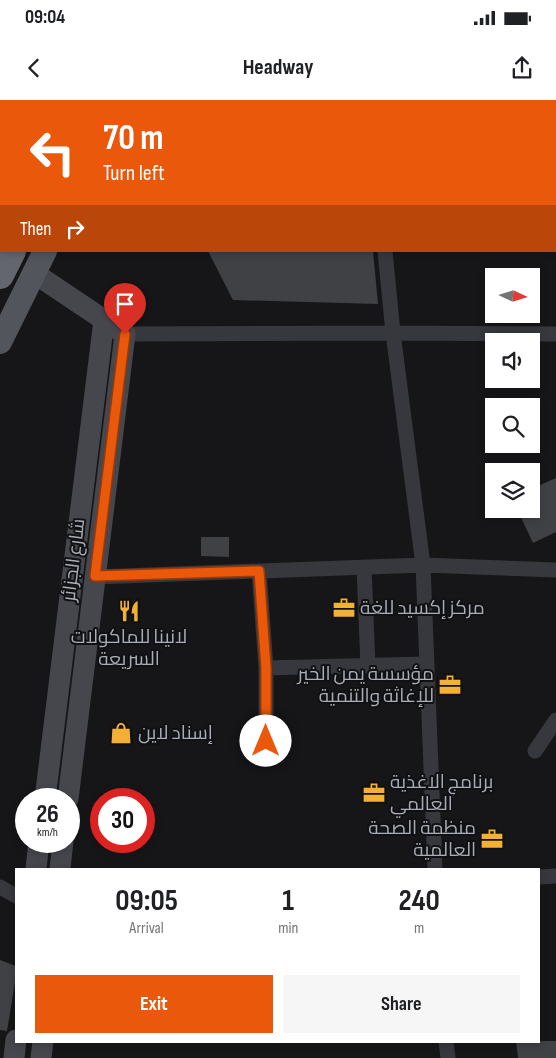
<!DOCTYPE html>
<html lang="en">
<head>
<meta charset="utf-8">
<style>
	body { margin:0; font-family:"Sofia Sans Condensed",Cairo,sans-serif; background:#f6f6f6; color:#202124; height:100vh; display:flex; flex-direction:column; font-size:19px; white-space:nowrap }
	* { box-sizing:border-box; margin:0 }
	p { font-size:16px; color:#757577 }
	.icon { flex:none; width:28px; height:28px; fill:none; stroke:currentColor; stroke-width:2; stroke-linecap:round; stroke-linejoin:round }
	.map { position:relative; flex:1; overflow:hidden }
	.panel { position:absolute; left:15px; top:768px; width:525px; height:175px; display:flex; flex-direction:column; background:#fff; border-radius:0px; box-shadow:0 2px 8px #0003 }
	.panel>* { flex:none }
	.top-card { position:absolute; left:0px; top:0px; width:556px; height:152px; box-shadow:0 2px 8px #0003; background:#ea580c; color:#fff; overflow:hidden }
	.needle { width:32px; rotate:94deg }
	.tools { position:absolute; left:485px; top:168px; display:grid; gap:10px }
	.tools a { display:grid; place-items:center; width:55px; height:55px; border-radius:0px; background:#fff; box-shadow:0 2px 8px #0003; font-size:25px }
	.speed { position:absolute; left:15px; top:688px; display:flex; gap:10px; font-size:25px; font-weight:700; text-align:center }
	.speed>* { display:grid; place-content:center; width:65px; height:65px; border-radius:50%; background:#fff; box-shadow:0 2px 8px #0003; line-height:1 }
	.speed small { font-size:12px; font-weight:400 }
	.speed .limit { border:8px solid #d22; background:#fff; color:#111 }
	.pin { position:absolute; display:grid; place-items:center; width:42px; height:42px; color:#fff; margin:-51px -21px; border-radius:50% 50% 50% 0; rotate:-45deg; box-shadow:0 0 5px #0007 }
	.pin .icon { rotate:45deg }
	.me { position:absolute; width:55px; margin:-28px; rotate:0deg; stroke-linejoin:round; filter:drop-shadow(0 0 4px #0008) }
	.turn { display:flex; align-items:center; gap:18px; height:105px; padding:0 20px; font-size:22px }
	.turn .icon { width:65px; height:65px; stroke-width:2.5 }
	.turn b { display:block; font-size:35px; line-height:42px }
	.then { display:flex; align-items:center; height:48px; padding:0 20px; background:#0003; gap:10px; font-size:19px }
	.eta { display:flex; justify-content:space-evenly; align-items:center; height:85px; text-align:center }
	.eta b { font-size:30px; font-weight:700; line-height:35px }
	.action { display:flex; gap:10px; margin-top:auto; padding:10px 20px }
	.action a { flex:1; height:58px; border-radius:0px; background:#ea580c; color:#fff; font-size:20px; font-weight:700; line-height:58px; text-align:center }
	.action a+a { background:#f6f6f6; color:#202124 }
	.status { display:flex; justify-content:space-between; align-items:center; height:35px; padding:0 25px; background:#fff; direction:ltr }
	.status svg { height:14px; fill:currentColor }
	header { display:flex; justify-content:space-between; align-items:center; height:65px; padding:0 20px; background:#fff; font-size:22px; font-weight:700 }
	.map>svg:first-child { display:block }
	.building { fill:#404145 }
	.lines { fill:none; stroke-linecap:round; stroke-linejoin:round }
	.street { stroke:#37383d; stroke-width:15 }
	.secondary { stroke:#45474d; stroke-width:21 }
	.primary { stroke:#53555c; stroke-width:24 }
	.highway { stroke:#63666e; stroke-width:28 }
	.route-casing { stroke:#983908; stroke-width:12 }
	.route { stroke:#ea580c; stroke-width:9 }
	.labels { text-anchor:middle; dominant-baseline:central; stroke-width:4; stroke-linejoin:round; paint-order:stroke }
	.street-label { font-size:19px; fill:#a8adb8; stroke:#111113 }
	.poi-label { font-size:19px; fill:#a8adb8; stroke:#111113; text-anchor:start }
</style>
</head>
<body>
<div class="status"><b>09:04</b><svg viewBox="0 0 49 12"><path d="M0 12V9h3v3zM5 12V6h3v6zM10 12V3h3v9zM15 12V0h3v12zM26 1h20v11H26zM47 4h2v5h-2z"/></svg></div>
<header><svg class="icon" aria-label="back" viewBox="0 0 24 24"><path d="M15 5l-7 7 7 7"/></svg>Headway<svg class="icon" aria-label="share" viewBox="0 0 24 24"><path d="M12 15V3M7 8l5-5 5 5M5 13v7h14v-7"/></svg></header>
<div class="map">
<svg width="556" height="958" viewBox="0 0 556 958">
	<rect width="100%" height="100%" fill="#161618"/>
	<!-- building -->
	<path class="building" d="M208,151h165l5,53 -145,-4z
		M556,378v54l-23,11 -16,-34h14v-20z
		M201,437h28v20l-28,-1z
		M0,860l16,6v10l-9,55 -7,-1z
		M516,941h40v17h-38z"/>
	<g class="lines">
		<!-- street -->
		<path class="street" d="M369,0l1,1
			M385,151l8,82 30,232 12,304
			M125,234l268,-1 163,1
			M364,467l4,99
			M259,471l7,97v73
			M95,477l328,-12 133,5
			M266,568l160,-4
			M535,651l21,-31
			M539,777l17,-1
			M0,787l16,9
			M446,941l2,17"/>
		<!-- secondary -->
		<path class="secondary" d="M34,173l91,61 -57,465
			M45,699l59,-479
			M36,769l3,-28
			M60,769l3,-28
			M14,958l2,-18
			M41,958l2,-17"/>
		<!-- primary -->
		<path class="primary" d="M19,1l1,-1
			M123,1v-1
			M0,242l45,-91"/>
		<!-- highway -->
		<path class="highway" d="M51,1v-1
			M89,1l1,-1
			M0,48l1,1
			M0,100l1,-3
			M0,175l12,-24"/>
	</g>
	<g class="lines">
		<!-- route casing -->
		<g class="route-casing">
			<path id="route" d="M125,234l-30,242 164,-5 7,97v73"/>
		</g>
		<!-- route -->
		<use href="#route" class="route"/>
	</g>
	<!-- icons -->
	<defs>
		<g id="office-bare" transform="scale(1.725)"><path d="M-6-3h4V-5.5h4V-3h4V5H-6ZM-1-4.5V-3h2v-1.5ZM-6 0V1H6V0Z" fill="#f2b134" stroke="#111113" stroke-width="2.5" paint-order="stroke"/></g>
		<g id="restaurant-bare" transform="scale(1.725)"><path d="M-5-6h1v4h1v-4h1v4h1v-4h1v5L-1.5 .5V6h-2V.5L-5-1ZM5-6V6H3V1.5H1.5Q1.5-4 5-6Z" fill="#f2b134" stroke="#111113" stroke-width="2.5" paint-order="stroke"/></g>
		<g id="shop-bare" transform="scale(1.725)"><path d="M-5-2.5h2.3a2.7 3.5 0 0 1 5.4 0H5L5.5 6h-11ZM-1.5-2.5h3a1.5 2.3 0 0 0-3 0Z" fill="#f2b134" stroke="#111113" stroke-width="2.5" paint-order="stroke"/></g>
	</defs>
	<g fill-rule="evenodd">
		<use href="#office-bare" x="344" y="508"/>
		<use href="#restaurant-bare" x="129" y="511"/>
		<use href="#office-bare" x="450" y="585"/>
		<use href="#shop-bare" x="121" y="633"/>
		<use href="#office-bare" x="374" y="693"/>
		<use href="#office-bare" x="492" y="739"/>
	</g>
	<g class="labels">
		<!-- street labels -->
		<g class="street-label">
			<text transform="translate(74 460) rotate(-83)">شارع الجزائر</text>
		</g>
		<!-- poi labels -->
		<g class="poi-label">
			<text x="360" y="508">مركز إكسيد للغة</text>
			<text x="129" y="537" text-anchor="middle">لانينا للماكولات<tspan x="129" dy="22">السريعة</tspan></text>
			<text x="434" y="574" text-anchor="end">مؤسسة يمن الخير<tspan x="434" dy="22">للإغاثة والتنمية</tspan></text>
			<text x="138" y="633">إسناد لاين</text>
			<text x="390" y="682">برنامج الاغذية<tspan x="390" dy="22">العالمي</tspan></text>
			<text x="476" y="728" text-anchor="end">منظمة الصحة<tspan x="476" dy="22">العالمية</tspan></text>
		</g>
	</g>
</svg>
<div class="tools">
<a><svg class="needle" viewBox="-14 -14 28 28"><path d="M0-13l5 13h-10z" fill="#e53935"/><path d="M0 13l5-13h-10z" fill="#757577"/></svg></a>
<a><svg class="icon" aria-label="sound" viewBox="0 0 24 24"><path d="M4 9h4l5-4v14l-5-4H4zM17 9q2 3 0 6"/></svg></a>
<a><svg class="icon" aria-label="search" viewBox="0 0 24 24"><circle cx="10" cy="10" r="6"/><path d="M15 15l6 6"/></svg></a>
<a><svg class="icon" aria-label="layers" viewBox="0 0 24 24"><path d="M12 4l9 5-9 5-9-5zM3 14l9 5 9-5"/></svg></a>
</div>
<div class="speed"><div>26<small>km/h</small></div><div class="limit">30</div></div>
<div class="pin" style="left:125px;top:234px;background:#d93025"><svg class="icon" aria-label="arrive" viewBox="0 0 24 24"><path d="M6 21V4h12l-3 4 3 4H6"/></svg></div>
<svg class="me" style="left:266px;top:641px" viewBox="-20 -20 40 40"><circle r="19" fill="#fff"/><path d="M0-13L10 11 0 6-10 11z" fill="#ea580c"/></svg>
<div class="top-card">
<div class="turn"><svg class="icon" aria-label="left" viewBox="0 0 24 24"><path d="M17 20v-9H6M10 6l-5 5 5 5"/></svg><div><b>70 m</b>Turn left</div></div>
<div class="then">Then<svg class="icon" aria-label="right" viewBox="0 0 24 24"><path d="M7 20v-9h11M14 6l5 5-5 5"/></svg></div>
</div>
<section class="panel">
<div class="eta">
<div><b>09:05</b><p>Arrival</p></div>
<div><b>1</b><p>min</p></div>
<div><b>240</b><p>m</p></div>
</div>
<div class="action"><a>Exit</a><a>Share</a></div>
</section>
</div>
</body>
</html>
